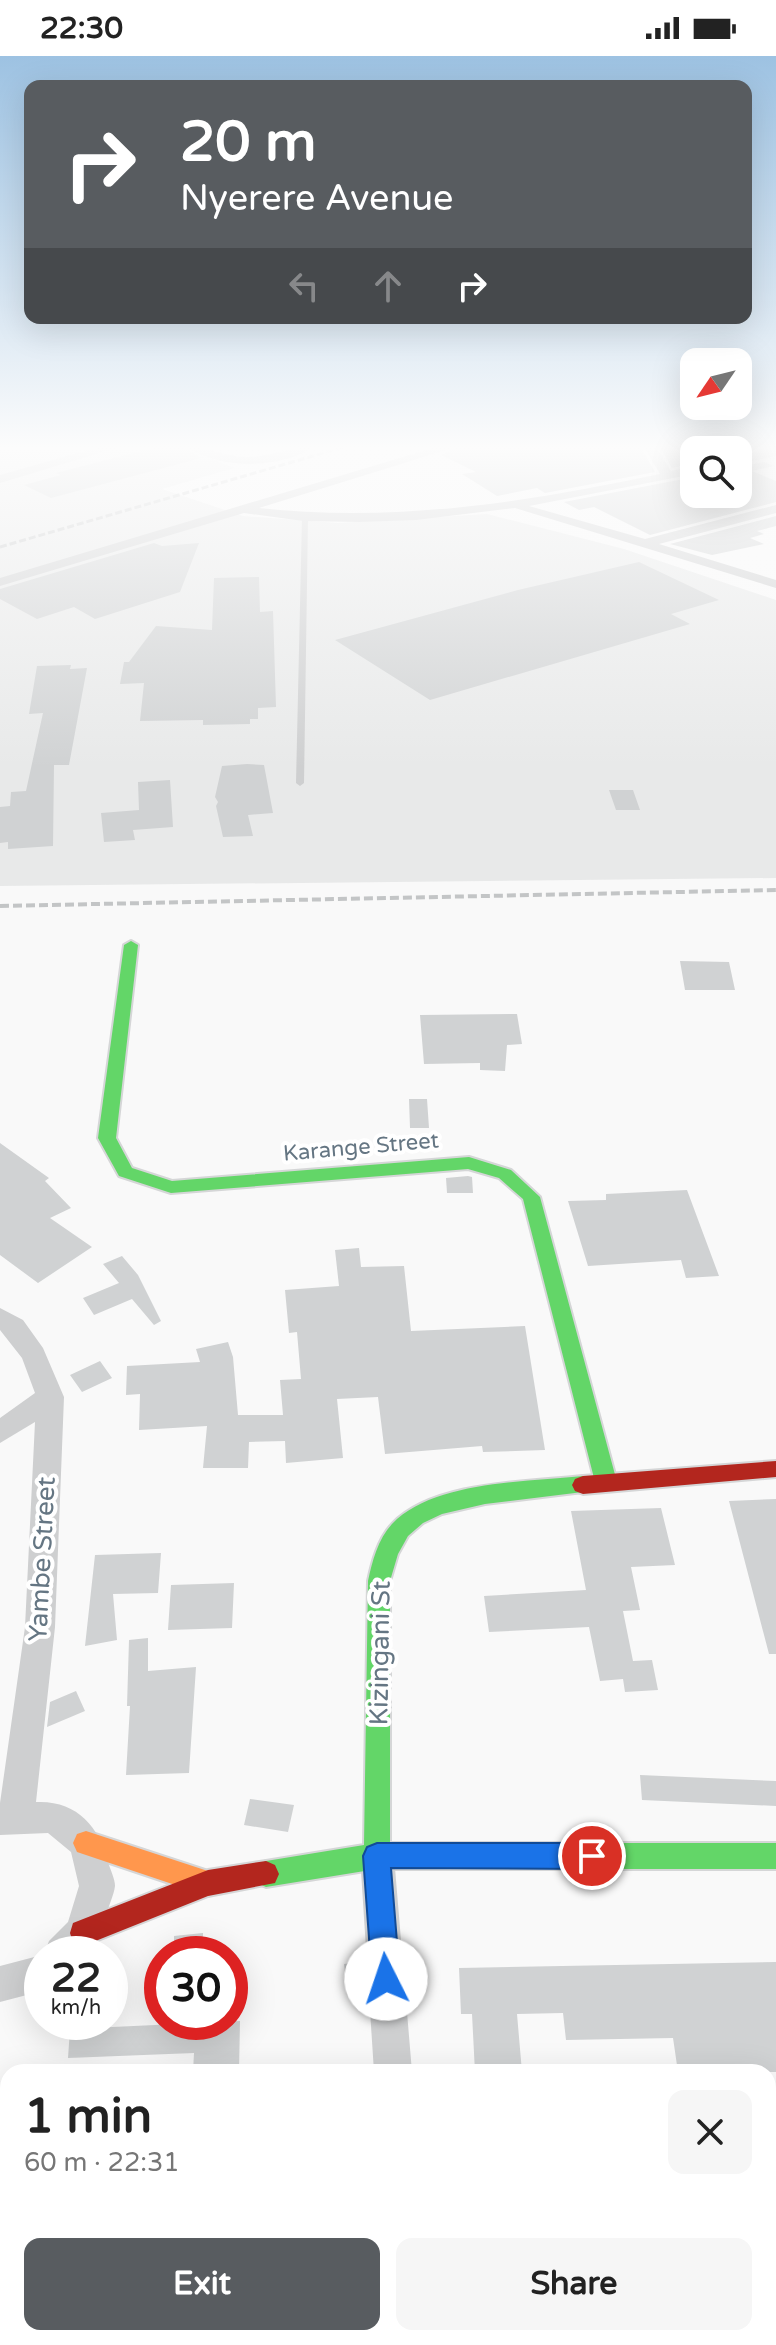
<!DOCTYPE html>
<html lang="en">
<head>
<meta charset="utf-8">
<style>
	body { margin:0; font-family:"Varela Round",sans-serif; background:#f6f6f6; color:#222; height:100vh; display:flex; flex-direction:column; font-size:30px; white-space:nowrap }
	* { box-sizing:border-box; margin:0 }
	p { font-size:26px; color:#767676 }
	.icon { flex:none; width:44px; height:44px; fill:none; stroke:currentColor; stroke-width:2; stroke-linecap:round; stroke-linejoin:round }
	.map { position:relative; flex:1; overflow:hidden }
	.sheet { position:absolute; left:0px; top:2008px; width:776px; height:282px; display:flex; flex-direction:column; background:#fff; border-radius:24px 24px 0 0; box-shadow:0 8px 32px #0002 }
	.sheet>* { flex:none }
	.top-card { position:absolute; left:24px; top:24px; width:728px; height:244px; border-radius:16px; box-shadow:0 8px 32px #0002; background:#585c60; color:#fff; overflow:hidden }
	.needle { width:52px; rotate:235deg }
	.buttons { position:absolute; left:680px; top:292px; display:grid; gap:16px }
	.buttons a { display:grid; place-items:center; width:72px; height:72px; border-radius:16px; background:#fff; box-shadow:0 8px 32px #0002; font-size:40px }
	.speed { position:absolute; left:24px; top:1880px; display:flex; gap:16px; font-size:40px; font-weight:700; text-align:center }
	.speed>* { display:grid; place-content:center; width:104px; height:104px; border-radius:50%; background:#fff; box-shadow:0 8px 32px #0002; line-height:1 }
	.speed small { font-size:20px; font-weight:400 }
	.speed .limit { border:12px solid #d22; background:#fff; color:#111 }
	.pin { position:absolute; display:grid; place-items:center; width:68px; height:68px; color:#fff; margin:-34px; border:4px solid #fff; border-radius:50%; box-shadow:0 2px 8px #0007 }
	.me { position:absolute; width:88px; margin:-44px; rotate:356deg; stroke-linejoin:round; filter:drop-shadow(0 0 6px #0008) }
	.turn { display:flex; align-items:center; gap:28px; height:168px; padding:0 24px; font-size:36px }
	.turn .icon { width:104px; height:104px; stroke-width:2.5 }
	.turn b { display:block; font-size:56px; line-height:68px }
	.lanes { display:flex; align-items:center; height:76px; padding:0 24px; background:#0003; justify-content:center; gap:40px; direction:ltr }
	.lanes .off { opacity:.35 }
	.round { display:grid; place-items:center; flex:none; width:84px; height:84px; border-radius:16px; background:#f6f6f6 }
	.overview { display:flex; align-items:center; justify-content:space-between; height:136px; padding:0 24px }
	h1 { font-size:48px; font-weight:700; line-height:60px }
	.cta { display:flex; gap:16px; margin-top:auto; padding:16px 24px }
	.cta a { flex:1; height:92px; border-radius:16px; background:#585c60; color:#fff; font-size:32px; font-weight:700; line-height:92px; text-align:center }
	.cta a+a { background:#f6f6f6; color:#222 }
	.status { display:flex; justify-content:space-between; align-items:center; height:56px; padding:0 40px; background:#fff; direction:ltr }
	.status svg { height:22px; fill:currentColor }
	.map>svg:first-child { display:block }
	.built { fill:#e8e9e9 }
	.building { fill:#d0d2d3 }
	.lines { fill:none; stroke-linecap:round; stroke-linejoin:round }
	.fast-casing { stroke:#d5d6d7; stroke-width:4 }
	.slow-casing { stroke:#d5d6d7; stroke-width:4 }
	.jam-casing { stroke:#d5d6d7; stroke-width:4 }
	.lane { fill:#cecfd0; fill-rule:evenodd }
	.street { fill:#cecfd0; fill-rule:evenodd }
	.fast { fill:#63d668; fill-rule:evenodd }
	.slow { fill:#ff974d; fill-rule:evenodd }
	.jam { fill:#b3261e; fill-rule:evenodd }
	.rail-far1 { stroke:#c3c5c6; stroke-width:3; stroke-dasharray:7 3; stroke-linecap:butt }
	.rail { stroke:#c3c5c6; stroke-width:4; stroke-dasharray:9 4; stroke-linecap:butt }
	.route { fill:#1a73e8; stroke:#114b97; stroke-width:2 }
	.labels { text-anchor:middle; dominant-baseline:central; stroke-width:8; stroke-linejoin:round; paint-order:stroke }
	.street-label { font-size:22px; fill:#657683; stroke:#fff }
	.near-street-label { font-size:26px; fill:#657683; stroke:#fff }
</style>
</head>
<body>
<div class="status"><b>22:30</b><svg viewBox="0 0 49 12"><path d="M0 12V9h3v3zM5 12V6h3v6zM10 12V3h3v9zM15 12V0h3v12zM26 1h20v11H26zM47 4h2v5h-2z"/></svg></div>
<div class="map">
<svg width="776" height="2289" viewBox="0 0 776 2289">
	<rect width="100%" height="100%" fill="#f9f9f9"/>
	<!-- built -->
	<path class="built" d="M0,391h183l51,21 -72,21 81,27 95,7 149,-9 137,35 152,51v278l-776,8z"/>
	<!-- building -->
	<path class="building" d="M157,391h27l17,11 -150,40 -27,-13 37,-10 -5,-2z
		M459,391h182l14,25 -110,21 -8,-5 -40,8 -35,-22 14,-2 -35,-17z
		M660,391h70l6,3h-42v13l-22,5z
		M764,406l10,4 -22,5 24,10v21l-126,33 -56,-28 -15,3 -15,-8 130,-25v17h44v-27z
		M776,460v10l-19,5 7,3 -14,4 14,6 -52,11 -42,-11z
		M154,487l8,3 37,-3 -19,49 -85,27 -21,-12 -37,12 -37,-20v-10z
		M639,506l80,38 -48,14 19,10 -260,76 -95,-60 183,-50z
		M259,521l1,35 13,-1 3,96 -18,1v11h-8v5l-47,1v-5l-63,1 4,-38 -24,1 4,-22h5l27,-36 56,4 2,-52z
		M71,609l-1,4 17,-1 -18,97h-15l-1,81 -45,3v-7l-8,1v-36l10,-1 1,-14 15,-1 17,-78 -14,1 8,-48z
		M247,708l17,1 9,48 -25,2 5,21 -30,1 -7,-31 2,-4 -3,-5 7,-31z
		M170,724l3,47 -40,3 2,10 -31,2 -3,-29 38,-3 -1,-28z
		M609,734h24l7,20h-24z
		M680,905l49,1 6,28h-50z
		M517,958l5,30 -15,1 -2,26 -25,-1v-7l-56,1 -4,-49z
		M409,1043h18l2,29h-19z
		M0,1087l49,35 -4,3 26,27 -21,10 42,29 -54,36 -38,-28z
		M468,1120l4,1 1,16h-26l-1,-15z
		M687,1134l32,86 -33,2 -5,-18 -93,6 -20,-65 38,-1v-6z
		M359,1192l2,19 43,-1 7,65 114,-5 20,124 -62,2 -1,-6 -97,8 -7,-57 -41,2 6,59 -57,5 -1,-22 -36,1 -1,26h-45l4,-42 -68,4 1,-36 -14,1 1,-29 73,-4 -4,-13 32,-7 5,15 5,58h45l-3,-35 21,-1 -4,-47 -8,1 -4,-43 54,-4 -4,-36z
		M122,1200l16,19 23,46 -7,4 -22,-26 -38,16 -11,-17 36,-15 -16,-19z
		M100,1305l12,17 -30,14 -12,-17z
		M776,1443v155h-7l-40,-153z
		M661,1452l14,57 -44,2 9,43 -17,1 10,50 19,-1 6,30 -33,2 -2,-13 -23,2 -11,-54 -100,5 -5,-36 102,-6 -15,-79z
		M161,1497l-3,40 -45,1 4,46 -32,6 10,-91z
		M234,1527l-2,45 -64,2 3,-45z
		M148,1582v33l48,-4 -7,106 -63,2 4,-69h-3l2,-66z
		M76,1635l9,20 -38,16 3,-25z
		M640,1719l136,6v25l-134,-6z
		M250,1743l44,6 -6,27 -44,-7z
		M203,1877v21h-29v-18z
		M364,1905l2,30 -18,2 -4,-29z
		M776,1906v110h-98l-5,-34 -107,2 -3,-27 -46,1 5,58h-47l-3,-58h-11l-2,-46z
		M240,1965l-1,51h-46l1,-19 -126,5 2,-29z"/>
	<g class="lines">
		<!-- fast casing -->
		<g class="fast-casing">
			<path id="fast" d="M131,885l7,4 -22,193 16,30 40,13 297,-24 42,13 29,27 77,285 -3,6 -8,3 -8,-3 -3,-6 -72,-283 -24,-21 -31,-9 -297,24 -52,-17 -21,-38 26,-193z
				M583,1420l8,3 3,6 -3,6 -106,13 -43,10 -19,9 -15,13 -10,18 -8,27v262h386v26h-399l-111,18 -9,-4 -4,-9 4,-9 9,-4 98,-16 4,-264c4,-19 10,-42 24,-57 41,-43 135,-42 191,-48z"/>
		</g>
		<!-- slow casing -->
		<g class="slow-casing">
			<path id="slow" d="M86,1775l131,43 4,9 -4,9 -9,4 -131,-44 -4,-9 4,-9z"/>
		</g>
		<!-- jam casing -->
		<g class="jam-casing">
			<path id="jam" d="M776,1405v16l-193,17 -8,-3 -3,-6 3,-6 8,-3z
				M266,1805l9,4 4,9 -4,9 -67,13 -125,50 -10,-3 -3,-10 3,-10 135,-53z"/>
		</g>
		<!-- lane -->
		<path class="lane" d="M305,459l3,2 -4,266 -4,3 -4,-3 6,-266z"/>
		<!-- street -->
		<path class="street" d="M99,391h20l-119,36v-8z
			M187,391c22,0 42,11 63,10 22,-1 42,-10 64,-10 -35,22 -93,23 -127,0z
			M436,391h20l-197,61c136,15 269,-6 401,-34l-16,-27h12l15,24 23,-5v8l-165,32 116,33 131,-34v8l-117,31 117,36v8l-261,-80 -99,12 -57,2 -56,-1 -59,-8 -244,73v-8z
			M776,392v8l-38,8v-8z
			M0,1252l23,12 20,28 21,49 -9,230 -19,175c40,-2 63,24 72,60 2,7 7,17 7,24 -1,9 -7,21 -9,30 -4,15 -8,27 -18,38h-44l5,-13 19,-19 11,-36 -8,-34 -23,-19 -48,2v-32l25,-176 10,-205 -35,21v-25l35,-25 -13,-35 -22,-28z
			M377,1783l12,5 5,12 18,216h-38l-14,-216 5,-12z
			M42,1899v36l-42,11v-36z
			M391,2282h42l1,7h-42z"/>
		<!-- fast -->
		<use href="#fast" class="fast"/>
		<!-- slow -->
		<use href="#slow" class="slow"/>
		<!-- jam -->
		<use href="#jam" class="jam"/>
		<!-- rail-far1 -->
		<path class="rail-far1" d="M0,491l344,-100"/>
		<!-- rail -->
		<path class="rail" d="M0,850l776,-16"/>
	</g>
	<!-- sky -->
	<linearGradient id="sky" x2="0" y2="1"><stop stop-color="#9dc2e2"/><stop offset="0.55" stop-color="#fcfcfc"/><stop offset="1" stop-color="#fcfcfc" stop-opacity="0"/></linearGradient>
	<rect width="776" height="712" fill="url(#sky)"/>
	<!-- route -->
	<path class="route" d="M377,1787h215l9,4 4,9 -4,9 -9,4 -201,-1 9,111 -4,10 -10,4 -10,-4 -4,-10 -9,-123 4,-9z"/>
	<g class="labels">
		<!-- street labels -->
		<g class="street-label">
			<text transform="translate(361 1091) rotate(-5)">Karange Street</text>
		</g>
		<!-- near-street labels -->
		<g class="near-street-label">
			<text transform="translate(42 1503) rotate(-87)">Yambe Street</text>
			<text transform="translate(380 1597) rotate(-89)">Kizingani St</text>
		</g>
	</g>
</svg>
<div class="buttons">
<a><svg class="needle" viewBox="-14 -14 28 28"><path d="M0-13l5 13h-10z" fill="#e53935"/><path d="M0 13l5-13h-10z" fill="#767676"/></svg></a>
<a><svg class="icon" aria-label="search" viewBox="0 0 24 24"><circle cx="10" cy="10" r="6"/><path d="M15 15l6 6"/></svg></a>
</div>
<div class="speed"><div>22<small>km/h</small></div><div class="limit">30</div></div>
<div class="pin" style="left:592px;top:1800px;background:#d93025"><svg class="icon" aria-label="arrive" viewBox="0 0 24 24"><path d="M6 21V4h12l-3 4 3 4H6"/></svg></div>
<svg class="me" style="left:386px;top:1923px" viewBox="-20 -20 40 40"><circle r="19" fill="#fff"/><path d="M0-13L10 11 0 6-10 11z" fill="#1a73e8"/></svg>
<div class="top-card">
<div class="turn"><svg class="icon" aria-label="right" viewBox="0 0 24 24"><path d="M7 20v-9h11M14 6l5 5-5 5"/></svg><div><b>20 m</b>Nyerere Avenue</div></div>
<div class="lanes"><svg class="icon off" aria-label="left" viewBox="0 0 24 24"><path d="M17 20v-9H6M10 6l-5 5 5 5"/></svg><svg class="icon off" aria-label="ahead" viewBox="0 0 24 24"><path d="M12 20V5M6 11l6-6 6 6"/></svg><svg class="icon" aria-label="right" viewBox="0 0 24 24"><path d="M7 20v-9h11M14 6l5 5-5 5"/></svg></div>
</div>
<section class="sheet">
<div class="overview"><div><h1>1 min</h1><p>60 m · 22:31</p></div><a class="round"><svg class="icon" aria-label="close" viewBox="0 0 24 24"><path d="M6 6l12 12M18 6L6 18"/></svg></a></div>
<div class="cta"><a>Exit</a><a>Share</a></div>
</section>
</div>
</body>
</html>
